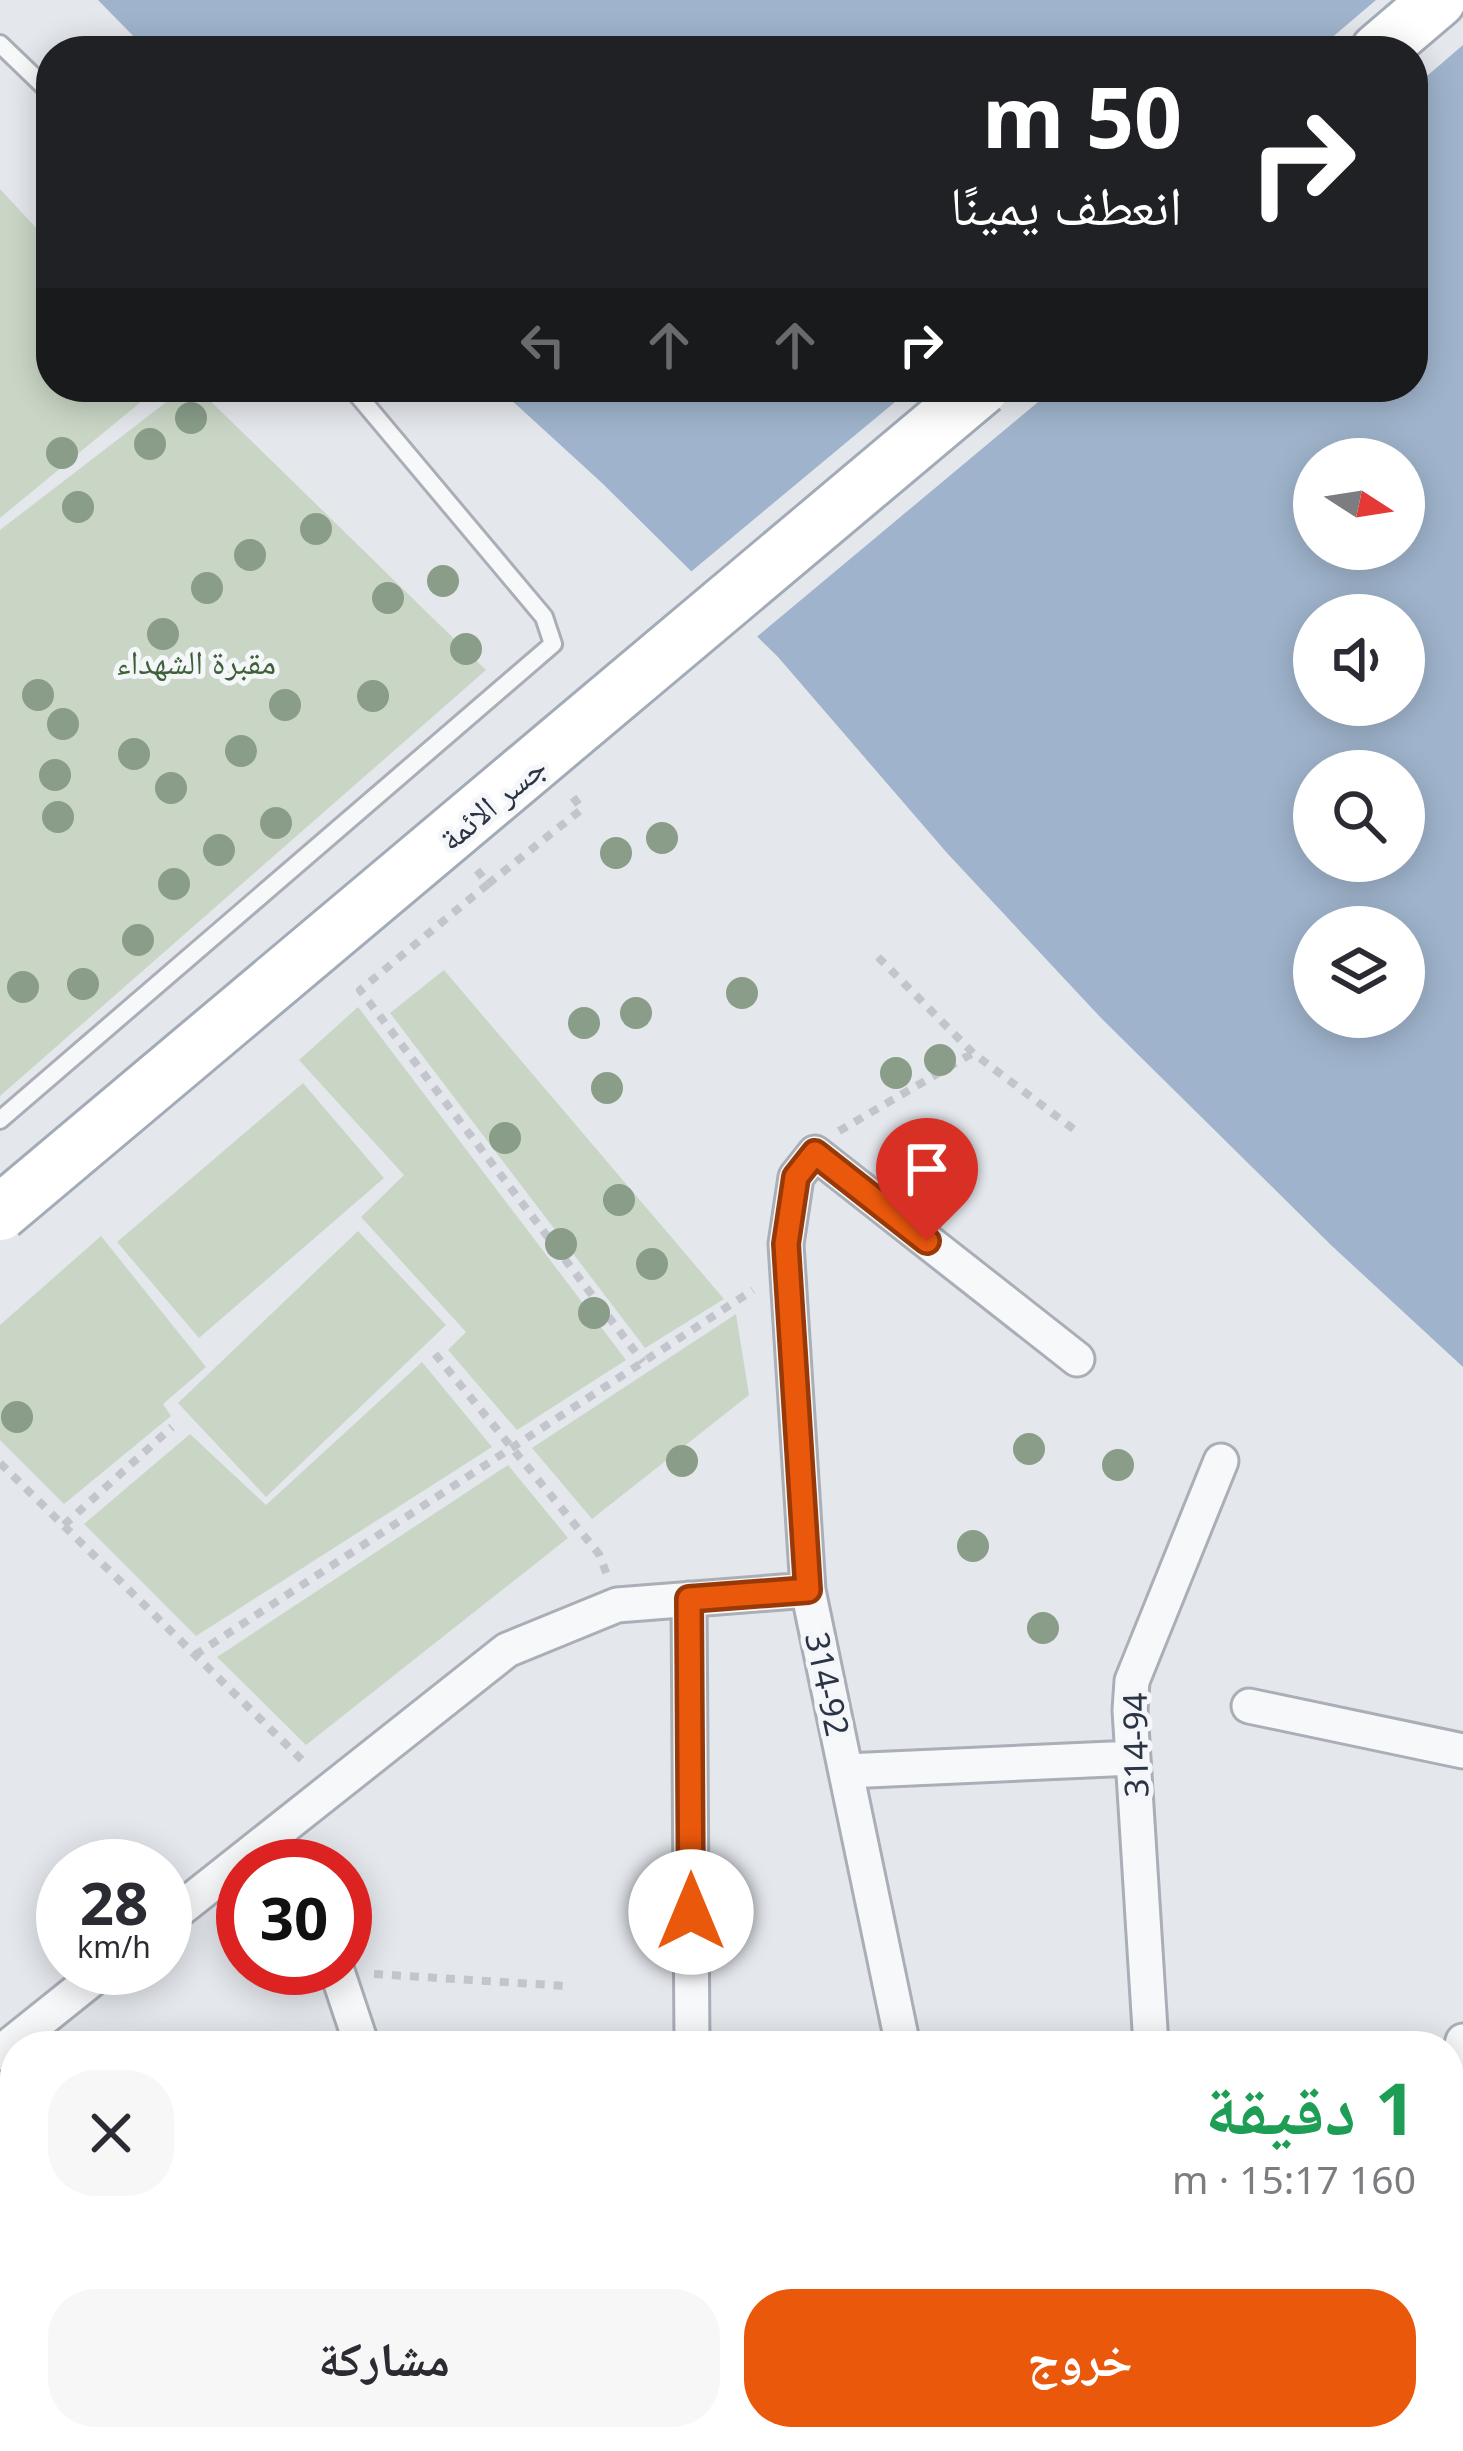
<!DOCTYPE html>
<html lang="ar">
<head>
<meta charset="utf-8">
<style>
	body { margin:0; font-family:"Noto Sans","Noto Naskh Arabic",sans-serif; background:#f7f7f7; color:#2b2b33; direction:rtl; height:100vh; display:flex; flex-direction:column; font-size:45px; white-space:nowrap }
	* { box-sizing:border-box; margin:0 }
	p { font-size:39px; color:#7c7c81 }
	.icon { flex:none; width:66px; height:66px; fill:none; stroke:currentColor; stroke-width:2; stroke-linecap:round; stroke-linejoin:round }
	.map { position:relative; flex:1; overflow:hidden; direction:ltr }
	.panel { position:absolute; left:0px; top:2031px; width:1464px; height:420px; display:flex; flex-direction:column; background:#fff; border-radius:48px 48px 0 0; box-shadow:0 6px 30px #0003; direction:rtl }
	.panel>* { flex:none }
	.top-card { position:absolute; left:36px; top:36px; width:1392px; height:366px; border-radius:48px; box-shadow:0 6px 30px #0003; direction:rtl; background:#202124; color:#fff; overflow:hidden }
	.needle { width:78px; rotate:102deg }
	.controls { position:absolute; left:1293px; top:438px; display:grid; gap:24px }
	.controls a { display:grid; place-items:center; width:132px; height:132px; border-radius:50%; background:#fff; box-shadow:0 6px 30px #0003; font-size:60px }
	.speed { position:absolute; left:36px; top:1839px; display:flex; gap:24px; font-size:60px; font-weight:700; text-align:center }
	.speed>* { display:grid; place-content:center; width:156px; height:156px; border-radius:50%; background:#fff; box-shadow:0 6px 30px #0003; line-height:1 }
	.speed small { font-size:30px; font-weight:400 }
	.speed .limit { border:18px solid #d22; background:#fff; color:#111 }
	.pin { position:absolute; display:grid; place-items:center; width:102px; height:102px; color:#fff; margin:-123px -51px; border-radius:50% 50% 50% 0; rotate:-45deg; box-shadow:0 0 12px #0007 }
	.pin .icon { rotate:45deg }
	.me { position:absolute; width:132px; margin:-66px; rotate:0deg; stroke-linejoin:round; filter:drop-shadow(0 0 9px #0008) }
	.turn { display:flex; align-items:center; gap:42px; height:252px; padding:0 48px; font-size:54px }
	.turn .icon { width:156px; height:156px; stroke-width:2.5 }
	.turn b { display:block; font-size:84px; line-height:102px }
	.lanes { display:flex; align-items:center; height:114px; padding:0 48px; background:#0003; justify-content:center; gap:60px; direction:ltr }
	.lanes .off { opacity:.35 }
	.round { display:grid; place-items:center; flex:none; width:126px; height:126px; border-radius:48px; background:#f7f7f7 }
	.summary { display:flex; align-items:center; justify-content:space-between; height:204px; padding:0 48px }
	h1 { font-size:72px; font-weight:700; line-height:90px; color:#1e9e55 }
	.cta { display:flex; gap:24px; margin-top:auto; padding:24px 48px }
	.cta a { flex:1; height:138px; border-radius:48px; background:#ea580c; color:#fff; font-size:48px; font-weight:700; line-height:138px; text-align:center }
	.cta a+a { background:#f7f7f7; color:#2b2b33 }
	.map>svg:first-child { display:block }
	.green { fill:#c9d6c5 }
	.water { fill:#9fb4cc; fill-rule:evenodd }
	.pier { fill:#e4e7ec }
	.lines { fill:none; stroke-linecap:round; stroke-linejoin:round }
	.lane-casing { stroke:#a9aeb7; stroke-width:22 }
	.street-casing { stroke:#a9aeb7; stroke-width:39 }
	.primary-casing { stroke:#a3abb8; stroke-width:60 }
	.path { stroke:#c2c5cb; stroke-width:8; stroke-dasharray:9 9; stroke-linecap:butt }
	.lane { stroke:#f7f8fa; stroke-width:16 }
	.street { stroke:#f7f8fa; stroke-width:33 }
	.primary { stroke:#fff; stroke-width:54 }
	.primary-bridge-casing { stroke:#a3abb8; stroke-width:60; stroke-linecap:butt }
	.primary-bridge { stroke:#fff; stroke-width:54 }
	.tree { fill:#899d89 }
	.route-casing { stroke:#983908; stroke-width:30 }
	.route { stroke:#ea580c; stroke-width:21 }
	.labels { text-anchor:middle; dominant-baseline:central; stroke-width:10; stroke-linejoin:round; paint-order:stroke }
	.park-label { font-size:33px; fill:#3f6138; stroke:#f4f6f9 }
	.street-label { font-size:33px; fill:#2b3445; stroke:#f4f6f9 }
</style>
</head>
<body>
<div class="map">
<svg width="1463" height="2451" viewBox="0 0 1463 2451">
	<rect width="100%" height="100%" fill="#e4e7ec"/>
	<!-- green -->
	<path class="green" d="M0,189l51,55v143h108l-159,131z
		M186,387h10l290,283 -486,426v-566z
		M444,970l280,329 -79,49 -255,-335z
		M358,1007l268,353 -109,70 -69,-80 18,-18 -105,-115 43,-42 -105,-115z
		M303,1083l81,95 -185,160 -82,-96z
		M358,1231l88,94 -180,172 -88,-94z
		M101,1236l105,131 -43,37 8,12 -107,88 -64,-64v-115z
		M736,1314l13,81 -157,124 -60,-71z
		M422,1362l70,85 -296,189 -112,-112 106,-90 76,71z
		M508,1465l60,73 -262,207 -89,-88z"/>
	<!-- water -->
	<path class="water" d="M98,0h1365v1367l-131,-121 -230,-227 -155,-166 -169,-196 -176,-174 -105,-96h916v-336h-1265zM1314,459h90v90h-90zM1314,615h90v90h-90zM1314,771h90v90h-90zM1314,927h90v90h-90z"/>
	<!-- pier -->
	<path class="pier" d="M1376,0h87v45l-50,43v-37h-97z
		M913,387h143l-303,253 -66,-65z"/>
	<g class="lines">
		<!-- lane casing -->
		<g class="lane-casing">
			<path id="lane" d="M0,44l51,49
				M0,1120l553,-476 -9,-27 -193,-230
				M832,2436l36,15
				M636,2451l67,-15
				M951,2451l2,-15"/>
		</g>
		<!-- street casing -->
		<g class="street-casing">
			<path id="street" d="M689,1599l3,447
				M1249,1706l214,45
				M846,1771l287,-13
				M165,1921l342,-271 110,-45 191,-15
				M336,1968l26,78
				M903,2046l-95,-456 -22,-346 10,-67 19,-24 262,206
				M1151,2046l-21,-336 2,-29 89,-220
				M0,2053l106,-85
				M1449,2090l14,-49
				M0,2320l15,2
				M1449,2327l14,5
				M409,2436l3,15"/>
		</g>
		<!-- primary casing -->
		<g class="primary-casing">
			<path id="primary" d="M1378,51l60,-51"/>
		</g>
		<!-- path -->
		<path class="path" d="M477,870l11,14 -128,106 283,372
			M488,884l94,-75 -13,-17
			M878,957l95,96 107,81
			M839,1131l134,-78
			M435,1354l164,200 8,21
			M0,1463l307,302
			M64,1525l108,-98
			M195,1655l558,-365
			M374,1974l193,12"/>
		<!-- lane -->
		<use href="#lane" class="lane"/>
		<!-- street -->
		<use href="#street" class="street"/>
		<!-- primary -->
		<use href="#primary" class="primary"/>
		<!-- primary-bridge casing -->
		<g class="primary-bridge-casing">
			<path id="primary-bridge" d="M0,1213l982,-826"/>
		</g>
		<!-- primary-bridge -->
		<use href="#primary-bridge" class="primary-bridge"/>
	</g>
	<!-- trees -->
	<g class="tree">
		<circle cx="191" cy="418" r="16"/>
		<circle cx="150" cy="444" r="16"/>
		<circle cx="62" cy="453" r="16"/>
		<circle cx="78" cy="507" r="16"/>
		<circle cx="316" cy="529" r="16"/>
		<circle cx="250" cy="555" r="16"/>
		<circle cx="443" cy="581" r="16"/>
		<circle cx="207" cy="588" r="16"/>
		<circle cx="388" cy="598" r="16"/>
		<circle cx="163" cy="634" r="16"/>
		<circle cx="466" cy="649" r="16"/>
		<circle cx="38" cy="695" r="16"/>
		<circle cx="373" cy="696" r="16"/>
		<circle cx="285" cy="705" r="16"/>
		<circle cx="63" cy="724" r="16"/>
		<circle cx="241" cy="751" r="16"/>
		<circle cx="134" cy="754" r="16"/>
		<circle cx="55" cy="775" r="16"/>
		<circle cx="171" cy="788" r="16"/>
		<circle cx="58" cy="817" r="16"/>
		<circle cx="276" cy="823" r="16"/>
		<circle cx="662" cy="838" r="16"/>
		<circle cx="219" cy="850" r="16"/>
		<circle cx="616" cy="853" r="16"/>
		<circle cx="174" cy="884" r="16"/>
		<circle cx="138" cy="940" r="16"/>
		<circle cx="83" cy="984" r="16"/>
		<circle cx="23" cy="987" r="16"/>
		<circle cx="742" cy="993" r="16"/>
		<circle cx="636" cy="1013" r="16"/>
		<circle cx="584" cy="1023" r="16"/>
		<circle cx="940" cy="1060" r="16"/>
		<circle cx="896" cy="1073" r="16"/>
		<circle cx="607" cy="1088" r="16"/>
		<circle cx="505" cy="1138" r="16"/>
		<circle cx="619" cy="1200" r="16"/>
		<circle cx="561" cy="1244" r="16"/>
		<circle cx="652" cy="1264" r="16"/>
		<circle cx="594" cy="1313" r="16"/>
		<circle cx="17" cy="1417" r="16"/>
		<circle cx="1029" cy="1449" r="16"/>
		<circle cx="682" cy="1461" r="16"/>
		<circle cx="1118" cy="1465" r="16"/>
		<circle cx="973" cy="1546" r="16"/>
		<circle cx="1043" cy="1628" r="16"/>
	</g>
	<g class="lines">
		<!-- route casing -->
		<g class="route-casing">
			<path id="route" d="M691,1912l-2,-313 119,-9 -22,-346 10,-67 19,-24 112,88"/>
		</g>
		<!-- route -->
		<use href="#route" class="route"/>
	</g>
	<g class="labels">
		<!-- park labels -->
		<g class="park-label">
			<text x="196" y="661">مقبرة الشهداء</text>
		</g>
		<!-- street labels -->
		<g class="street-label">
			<text transform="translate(492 802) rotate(-40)">جسر الائمة</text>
			<text transform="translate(828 1684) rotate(78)">314-92</text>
			<text transform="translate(1135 1745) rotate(-91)">314-94</text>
		</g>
	</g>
</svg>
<div class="controls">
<a><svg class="needle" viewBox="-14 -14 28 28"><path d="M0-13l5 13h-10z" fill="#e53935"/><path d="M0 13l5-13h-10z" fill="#7c7c81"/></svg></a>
<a><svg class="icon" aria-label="sound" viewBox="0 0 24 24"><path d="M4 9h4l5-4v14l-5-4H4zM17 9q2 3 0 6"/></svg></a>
<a><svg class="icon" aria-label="search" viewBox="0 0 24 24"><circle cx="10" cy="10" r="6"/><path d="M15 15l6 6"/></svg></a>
<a><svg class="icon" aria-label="layers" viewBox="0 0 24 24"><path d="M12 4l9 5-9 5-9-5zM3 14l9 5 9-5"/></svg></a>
</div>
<div class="speed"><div>28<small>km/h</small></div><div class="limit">30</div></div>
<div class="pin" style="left:927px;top:1241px;background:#d93025"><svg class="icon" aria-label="arrive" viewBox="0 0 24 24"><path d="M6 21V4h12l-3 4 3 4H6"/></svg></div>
<svg class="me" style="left:691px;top:1912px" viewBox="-20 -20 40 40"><circle r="19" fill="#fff"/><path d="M0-13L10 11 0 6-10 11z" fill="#ea580c"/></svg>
<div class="top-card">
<div class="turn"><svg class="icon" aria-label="right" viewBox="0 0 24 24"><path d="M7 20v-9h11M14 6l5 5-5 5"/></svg><div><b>50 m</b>انعطف يمينًا</div></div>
<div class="lanes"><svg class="icon off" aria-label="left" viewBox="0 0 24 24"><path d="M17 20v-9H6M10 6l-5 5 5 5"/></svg><svg class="icon off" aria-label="ahead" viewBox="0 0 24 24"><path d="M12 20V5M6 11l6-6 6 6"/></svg><svg class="icon off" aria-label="ahead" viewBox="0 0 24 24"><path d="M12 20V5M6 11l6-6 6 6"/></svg><svg class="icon" aria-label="right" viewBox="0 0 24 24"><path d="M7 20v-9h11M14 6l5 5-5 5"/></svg></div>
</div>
<section class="panel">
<div class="summary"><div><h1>1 دقيقة</h1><p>160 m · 15:17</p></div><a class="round"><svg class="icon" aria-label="close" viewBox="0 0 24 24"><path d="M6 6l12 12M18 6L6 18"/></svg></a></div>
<div class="cta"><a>خروج</a><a>مشاركة</a></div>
</section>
</div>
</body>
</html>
